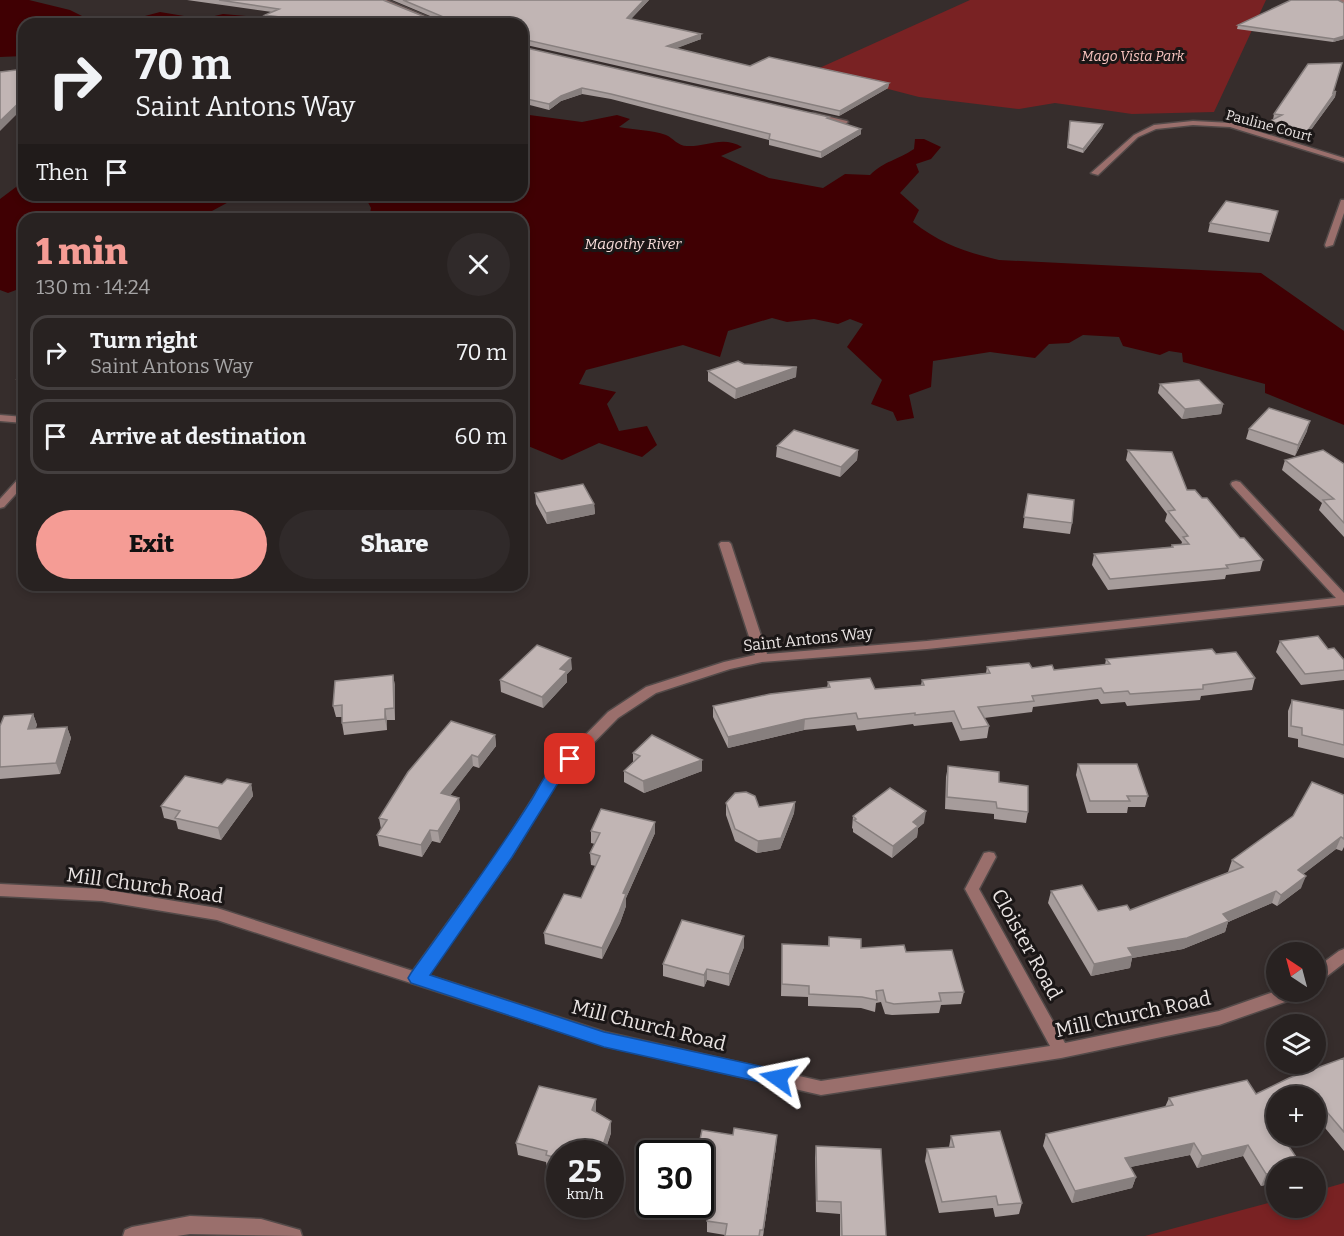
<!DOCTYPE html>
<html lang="en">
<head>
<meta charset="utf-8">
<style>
	body { margin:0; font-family:Bitter,serif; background:#302a2a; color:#f1f3f6; height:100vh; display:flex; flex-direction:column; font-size:22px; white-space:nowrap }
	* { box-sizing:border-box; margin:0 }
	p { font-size:20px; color:#a5a4a5 }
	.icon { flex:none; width:33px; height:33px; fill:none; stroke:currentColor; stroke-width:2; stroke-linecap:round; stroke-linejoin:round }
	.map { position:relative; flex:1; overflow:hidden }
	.drawer { position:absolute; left:18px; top:213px; width:510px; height:378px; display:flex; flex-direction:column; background:#282221; border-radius:18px; box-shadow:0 3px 9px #0003,0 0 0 2px #443f3f }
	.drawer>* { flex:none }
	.hud { position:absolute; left:18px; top:18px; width:510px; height:183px; border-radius:18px; box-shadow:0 3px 9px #0003,0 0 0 2px #443f3f; background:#282221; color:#f1f3f6; overflow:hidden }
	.needle { width:39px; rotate:324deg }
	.controls { position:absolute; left:1266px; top:942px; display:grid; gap:12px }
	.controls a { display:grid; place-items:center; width:60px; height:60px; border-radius:50%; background:#282221; box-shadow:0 3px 9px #0003,0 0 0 2px #443f3f; font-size:30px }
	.speed { position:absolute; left:546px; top:1140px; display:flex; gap:12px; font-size:30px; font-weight:700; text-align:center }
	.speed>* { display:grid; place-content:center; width:78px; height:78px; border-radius:50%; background:#282221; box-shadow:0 3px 9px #0003,0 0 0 2px #443f3f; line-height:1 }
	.speed small { font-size:15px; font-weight:400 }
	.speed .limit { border:3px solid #111; border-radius:9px; background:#fff; color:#111 }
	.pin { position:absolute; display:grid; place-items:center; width:51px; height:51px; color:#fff; margin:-26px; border-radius:12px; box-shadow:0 3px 9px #0006 }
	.me { position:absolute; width:66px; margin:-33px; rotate:282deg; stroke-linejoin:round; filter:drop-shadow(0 0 4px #0008) }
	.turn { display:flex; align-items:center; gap:21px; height:126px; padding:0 18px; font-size:27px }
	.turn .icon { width:78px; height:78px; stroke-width:2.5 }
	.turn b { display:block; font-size:42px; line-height:51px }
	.then { display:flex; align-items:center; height:57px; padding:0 18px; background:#0003; gap:12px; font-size:22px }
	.round { display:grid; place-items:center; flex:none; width:63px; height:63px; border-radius:32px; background:#302a2a }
	.headline { display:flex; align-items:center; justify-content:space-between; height:102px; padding:0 18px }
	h1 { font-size:36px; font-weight:800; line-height:45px; color:#f59c95 }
	.cta { display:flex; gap:12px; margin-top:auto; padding:12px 18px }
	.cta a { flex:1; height:69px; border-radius:36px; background:#f59c95; color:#111; font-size:24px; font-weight:800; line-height:69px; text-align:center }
	.cta a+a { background:#302a2a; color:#f1f3f6 }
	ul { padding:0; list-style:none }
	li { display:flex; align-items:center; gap:18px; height:75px; margin:0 12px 9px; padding:0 6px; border:3px solid #443f3f; border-radius:18px }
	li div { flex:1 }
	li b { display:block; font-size:22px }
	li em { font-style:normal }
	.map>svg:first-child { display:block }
	.green { fill:#792223 }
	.water { fill:#400003 }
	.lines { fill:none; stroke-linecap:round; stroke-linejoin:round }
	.minor-casing { stroke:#534a49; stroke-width:3 }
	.tertiary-casing { stroke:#534a49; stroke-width:3 }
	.minor { fill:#9a6f6c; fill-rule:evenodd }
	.tertiary { fill:#9a6f6c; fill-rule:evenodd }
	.wall { fill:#a69c9b }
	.shaded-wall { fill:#877f7e }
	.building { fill:#c1b5b4; stroke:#877f7e; stroke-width:1.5 }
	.route { fill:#1a73e8; stroke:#114b97; stroke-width:1.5 }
	.labels { text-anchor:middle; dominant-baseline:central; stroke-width:6; stroke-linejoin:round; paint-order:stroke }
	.far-park-label { font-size:14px; font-style:italic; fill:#f9c5c0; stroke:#1a1616 }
	.far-street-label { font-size:14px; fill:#e9e3e2; stroke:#1a1616 }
	.far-water-label { font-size:15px; font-style:italic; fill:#f8ddda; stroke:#1a1616 }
	.street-label { font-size:16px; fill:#e9e3e2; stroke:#1a1616 }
	.near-street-label { font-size:20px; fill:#e9e3e2; stroke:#1a1616 }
</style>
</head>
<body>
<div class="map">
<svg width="1344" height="1236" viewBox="0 0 1344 1236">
	<rect width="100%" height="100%" fill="#362d2c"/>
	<!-- green -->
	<path class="green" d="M970,0h296l-52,112 -82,2 -77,-11 -36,6 -100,-12 -104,-27z
		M1344,1183v53h-199l131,-35v7h40v-17z"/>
	<!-- water -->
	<path class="water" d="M0,0h29l41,10 20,10 25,4 45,-12 42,7 21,-5 23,2 1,5 19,3h-242v32l-24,1z
		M522,114l60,8 35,-7 13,4 -11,8c15,3 33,3 47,8 7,3 12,11 21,11 19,1 36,-11 55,1l-21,9 48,22 54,10 22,-14 25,1c16,-15 26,-14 44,-26l1,-10h9l17,8 -10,12 -15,5 3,8 -19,21 19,17 -6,12c28,22 52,30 86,38l262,13 83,58v94l-79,-32v-9l-82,-22 -1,-9 -13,-2 -9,4 -37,-9 -4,-9 -36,-2 -14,8 -20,1 -14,14 -45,-6 -57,9 -2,26 -22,8 5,23 -17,3 -4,-9 -22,-8 11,-24 -35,-33 16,-23 -13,-5 -12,5 -24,-5 -27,3 -15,-4 -44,13 -8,26 -37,-12 -97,25 -7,14 37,8 -9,12 12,27 28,-5 10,19 -15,12 -43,-14 -37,17 -34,-14 -6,4v-231h-153l2,-11 -7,-13h158z
		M24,181v14h208l6,2 -41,22h-173v68l-16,6 -8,-3v-91z"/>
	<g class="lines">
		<!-- minor casing -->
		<g class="minor-casing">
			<path id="minor" d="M378,0h8l58,24h-8z
				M813,113l34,8 1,1 -3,2 -34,-8v-2z
				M1193,121l38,2 113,35v4l-114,-35 -37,-2 -37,4 -18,8 -40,38 -7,-2 43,-38 20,-10z
				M1341,200h3v13l-11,32 -7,2 -1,-2z
				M0,415l24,2v6l-24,-2z
				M24,476v9l-20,22 -4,1v-9l20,-22z
				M1236,481l4,1 104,111v12l-417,44 -165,13 -32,7 -74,24 -38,25 -58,59 -49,80 -83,118 177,57 216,49 229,-35 -85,-157 19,-36 5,-1 5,1 2,4 -17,32 86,154 154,-32 57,-20 25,1 -2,5 -80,28 -158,33 -240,37 -216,-49 -388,-126 -115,-19 -102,-5v-12l102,5 115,19 196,63 88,-122 49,-78 58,-59 38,-25 78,-25 31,-7 -36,-111 2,-2h8l2,2 36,110 160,-13 409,-43 -104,-112 -1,-2 1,-2z
				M1344,949v14l-22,17 -6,2v-14l23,-17z
				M190,1216l71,3 39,11 2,6 -112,-2 -13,2h-54l2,-6 7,-3z"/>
		</g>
		<!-- tertiary casing -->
		<g class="tertiary-casing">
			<path id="tertiary" d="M1331,0h13v4l-12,-3z"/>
		</g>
		<!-- minor -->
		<use href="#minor" class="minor"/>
		<!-- tertiary -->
		<use href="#tertiary" class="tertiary"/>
	</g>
	<!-- wall -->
	<path class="wall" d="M187,0h196l52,21h7l-50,-21h257l-18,19 70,20 -25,9 74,18 139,17 -1,5 -49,28 -317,-72v-20h-227l-29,-4 -1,-5 7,-3z
		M1344,3v36l-11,3 -96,-13 1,-4z
		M522,47l307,70v2l32,10v5l-40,24 -52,-13v-5l-158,-41 -29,-5 -21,7 -12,9 -27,-7z
		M1336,91l-1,6 -30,41 -37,-11 2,-6 3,-1 1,-6z
		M1070,121l33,3 -1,4 -19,25 -16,-5z
		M1278,211l-9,31 -61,-10 2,-9z
		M744,364l52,13 -61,22 -27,-18v-10z
		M24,372v17h-4l-3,-10z
		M1160,384l63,20 -2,10 -39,5 -24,-26z
		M1249,429l58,2 -12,25 -49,-17z
		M777,446l81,4 -1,10 -17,17 -64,-20z
		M1128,450l59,40 15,8 38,40 23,22 -3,11 -34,4 -1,4 -117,11 -16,-25 2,-11 77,-7 1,-2h9l1,-3 -17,-21 2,-7 -41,-54z
		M1285,460l59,4v73l-25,-27 3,-7 -40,-33z
		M535,493l59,11 1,10 -48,10 -11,-20z
		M1028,494l44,29 -2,11 -47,-6z
		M1280,641l48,8 16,11v20l-43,5 -25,-33z
		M1216,654l39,24 -3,12 -51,6 -1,4 -73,6 -2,-4 -24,2 -3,-5 -65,8 -1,5 -48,6 5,8 -2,12 -27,3 -8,-19 -38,4 -1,-2 -56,7 -2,-6 -51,5 -76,18 -15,-31v-11l114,-18 1,-6 47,7 46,-4 1,-5 64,-7 1,-6 45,1 22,2 51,-5 1,-6z
		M572,669l-5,5v8l-24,26 -42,-16 -1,-12z
		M393,675l2,11v34h-8v10l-43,5 -2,-12v-6h-6l-3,-11z
		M1292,700l52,10v48l-46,-11v-8l-10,-2v-26z
		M33,714l4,11 -2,4 32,-2 4,11 -11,36 -60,5v-53z
		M495,735l1,11 -17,22 -6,-2 -23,29 9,3 1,11 -20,34 -8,-2 -10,16 -43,-11 -2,-11 4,-6 -2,-11z
		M633,753l69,18 -58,22 -20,-11v-11l9,-9z
		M1078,764l70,32 -3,11h-17l-1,6h-40l-11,-38z
		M948,766l51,16 29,30 -2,11 -32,-4v-5l-49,-5 1,-32z
		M222,784h29l2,12 -32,44 -43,-11 -2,-8 -12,-3 -3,-12z
		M1344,795v52l-2,4 -6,-2 -33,25 -2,14 -24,18 -5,-3 -44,19 -3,10 -42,17 -51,9 -2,10 -39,8 -43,-73 3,-12 47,20 32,-1 99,-38h-1l4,-12z
		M795,802l-1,11 -14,36 -23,4 -22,-12 -9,-26v-12l33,4z
		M853,816l71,7 -6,5 -1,9 -25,21 -39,-26v-3l-1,-1z
		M591,831l64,2 -29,65v8l-6,17 -18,36 -57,-15 -1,-11 37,-35 15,-32 -5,-1 -1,-12 5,-9 -4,-1z
		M744,936v11l-15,39 -22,-6 -3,7 -41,-11v-12z
		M829,937l32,11 45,4 58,40 -3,12 -20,1 -2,8 -47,2 -7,-1 -4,-12 -5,1 -1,9 -14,-4 -53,-2v-9l-27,-1 1,-52 46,2z
		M1344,1058v93l-28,-34v-21h-40v86l-15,4 -18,-30 -46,12 -7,-13 -60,12 6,10 -4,11 -60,15 -29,-57 3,-12 119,-27 4,-9 87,-4z
		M596,1111v1l15,9v12l-7,21h-44v16l-13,-3 -1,-5 -28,-7 -2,-12z
		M951,1136l71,67 -3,11 -24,3 -2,-9 -54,5 -14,-52 2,-12 22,-2z
		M816,1146l70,90h-46v-22l-24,-2 -1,-54z
		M776,1147l-13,89h-38v-1l-18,-3v-11l4,-24 -11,-1v-42z"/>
	<!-- shaded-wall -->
	<path class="shaded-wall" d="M644,0h5l-22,23v-5z
		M701,34v5l-34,13v-6z
		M1344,36v3l-11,3 1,-3z
		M889,83l-1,5 -49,28 1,-5z
		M582,88v6l-21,7 -12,9v-6l12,-8z
		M1336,91l-1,6 -30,41 2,-6z
		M24,98v9l-24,24v-10z
		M1103,124l-1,4 -19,25v-4z
		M861,129v5l-40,24v-6z
		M797,367l-1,10 -61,22 1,-10z
		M1223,404l-2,10 -39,5 3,-10z
		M1310,421l-3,10 -12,25 3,-11z
		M858,450l-1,10 -17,17 1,-10z
		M594,504l1,10 -48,10 -1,-11z
		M571,658l1,11 -5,5v8l-24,26 -1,-11 18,-28z
		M393,675l2,11v34l-1,-12z
		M385,709l2,11v10l-2,-11z
		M33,714l4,11 -5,16 -4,-12z
		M805,719l-1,11 -76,18v-11z
		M67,727l4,11 -11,36 -4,-11z
		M495,735l1,11 -17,22 -1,-11z
		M472,755l1,11 -30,39 -2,-12z
		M702,760v11l-58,22 -1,-12z
		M251,784l2,12 -32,44 -3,-12z
		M459,798l1,11 -20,34 -2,-12z
		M795,802l-1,11 -14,36 -23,4 1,-12z
		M926,811l-2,12 -6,5 -1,9 -25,21 1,-12 20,-24z
		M655,822v11l-29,65v8l-6,17 -18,36v-11l21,-55z
		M430,830l2,11 -10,16 -1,-12z
		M1341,837l-5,12 -43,33 5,-12z
		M1306,876l-5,12 -24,18 4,-11z
		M1276,891l-4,12 -44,19 -3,10 -42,17 -51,9 -2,10 -39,8 3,-12 34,-16 95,-34z
		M744,936v11l-15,39v-12z
		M707,969v11l-3,7v-12z
		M596,1099v12l-4,10v-11z
		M1322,1106l-6,11v-9z
		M611,1121v12l-7,21h-4z
		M777,1135l-1,12 -13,89v-6z
		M1194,1143l-4,12 -69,14 4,-11z
		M1248,1145l-5,11 -46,12 5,-12z
		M1276,1172v10l-15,4 5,-12z
		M1136,1177l-4,11 -60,15 3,-12z"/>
	<!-- building -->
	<path class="building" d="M219,0h164l52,21h9l2,-3 -43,-18h241l-17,18 74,16 -34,12 83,20 19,-9 120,26 -49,28 -318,-72v-15h-191h1l-67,-9 14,-6z
		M1291,0h47l6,3v33l-10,3 -96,-14z
		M522,47l307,70 -2,1 34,11 -40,23 -52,-13 1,-5 -159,-40 -29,-6 -21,8 -12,8 -27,-6z
		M1342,63l-9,30 3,-2 -29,41 -37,-11 12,-6 -8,-1 34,-50z
		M24,69v29l-24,23v-49z
		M1070,121l33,3 -20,25 -15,-5z
		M1226,201l52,10 -7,23 -61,-11z
		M738,361l6,3 53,3 -61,22 -28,-18z
		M24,372v8l-7,-1z
		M1199,380l24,24 -38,5 -25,-25z
		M1269,408l41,13 -12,24 -49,-16z
		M794,430l64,20 -17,17 -64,-21z
		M1128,450l44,2 15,38h8l7,8h5l33,40h4l19,22 -37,5 2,3 -118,11 -16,-25 79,-7 -1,-2 17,-1 -6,-7 5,-1 -20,-25 7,-1z
		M1323,450l21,14v59l-21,-23 11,-1 -49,-39z
		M583,484l11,20 -48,9 -11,-20z
		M1028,494l46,6 -2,23 -48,-6z
		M1318,636l10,13 6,-1 10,12v10l-39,4 -25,-33z
		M537,645l34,13 -11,11 7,2 -25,26 -42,-17z
		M1212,649l4,5 20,-2 19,26 -52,7v4l-73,5 -2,-3 -24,2 -3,-5 -69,8 2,5 -56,6 11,19 -27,3 -8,-18 -39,4v-2l-57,6 -2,-6 -51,6 -77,18 -15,-31 57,-12 60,-7 -2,-5 42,-4 5,11 49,-4 -2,-5 68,-7 -3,-6 42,-4 3,5 20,-3 2,5 56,-6 -4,-5z
		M393,675l1,33 -9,1v10l-43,4v-18l-9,1 2,-25z
		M1292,700l52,10v35l-42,-10v-7l-11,-2z
		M33,714l-5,15 39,-2 -11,36 -56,4v-41l4,-10z
		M451,721l44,14 -17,22 -6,-2 -31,38 18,5 -21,33 -8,-1 -9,15 -44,-10 10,-15 -8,-2 29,-46z
		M652,735l50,25 -59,21 -19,-10 16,-15 -7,-3z
		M1078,764h59l11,32h-21l3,5h-40z
		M948,766l51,6v10l29,4v26l-31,-4 -1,-6 -49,-5z
		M185,776l37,8 5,-5 24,5 -33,44 -43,-10 5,-7 -19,-5z
		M1312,782l32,13v44l-3,-2 -43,33 8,6 -25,19 -5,-4 -53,23 6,7 -42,17 -59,10 5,8 -39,8 -43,-73 31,-6 16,26 29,-6 3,5 113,-43 -11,-7 61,-44z
		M890,788l36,23 -13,11 5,4 -25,20 -39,-26 2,-1 -3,-3z
		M746,792l9,4 4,11 36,-5 -14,36 -23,3 -23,-12 -9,-26 9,-10z
		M601,809l54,13 -32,71 3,1 -7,18 -17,36 -58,-15 20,-39 17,4 19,-42 -10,-3 10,-20 -9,-2z
		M682,920l62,16 -15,38 -22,-5 -3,6 -41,-11z
		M829,937l32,2v9l43,-3 2,7 46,-2 12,42 -25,1 2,8 -47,3 -8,-2 -3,-12 -7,1 1,9 -15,-3 -53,-3v-8l-27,-2v-40l47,2z
		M1344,1058v74l-22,-26 -6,2v-12h-40v28l-1,1 1,2v9h6l20,30 -12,2h-14v4l-10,2 -18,-29 -46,11 -8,-13 -69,15 11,19 -61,14 -29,-57 127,-29 -4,-7 78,-18 9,14 33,-16z
		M539,1086l57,13 -4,11 19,11 -11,33h-40v5l-14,-4 1,-4 -31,-8z
		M734,1128l43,7 -14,95h-3l-1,6h-34l2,-12 -20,-3 6,-35 -13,-2v-30h-3l5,-24 31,5z
		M1000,1131l22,72 -24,2 -2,-9 -54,6 -15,-53 27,-2 -3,-11z
		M816,1146l65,3 5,87h-44l-1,-34 -24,-1z"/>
	<!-- route -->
	<path class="route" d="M570,754l5,2 2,3 -16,19 -49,79 -82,118 174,57 174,38 7,2 2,6 -2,6 -7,2 -174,-39 -193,-64 -3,-5 3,-5c41,-57 83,-114 121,-174 9,-15 20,-40 38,-45z"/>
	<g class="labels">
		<!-- far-park labels -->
		<g class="far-park-label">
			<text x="1133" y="56">Mago Vista Park</text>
		</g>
		<!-- far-street labels -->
		<g class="far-street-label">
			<text transform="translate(1269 126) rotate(15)">Pauline Court</text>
		</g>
		<!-- far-water labels -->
		<g class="far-water-label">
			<text x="633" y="244">Magothy River</text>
		</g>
		<!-- street labels -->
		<g class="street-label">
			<text transform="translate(808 639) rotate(-6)">Saint Antons Way</text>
		</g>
		<!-- near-street labels -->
		<g class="near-street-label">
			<text transform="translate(145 885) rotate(8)">Mill Church Road</text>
			<text transform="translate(1027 944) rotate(61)">Cloister Road</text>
			<text transform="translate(1133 1014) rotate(-12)">Mill Church Road</text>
			<text transform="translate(649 1025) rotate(14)">Mill Church Road</text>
		</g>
	</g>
</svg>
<div class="controls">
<a><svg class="needle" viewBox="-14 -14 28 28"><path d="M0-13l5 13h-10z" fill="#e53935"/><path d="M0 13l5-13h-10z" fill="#a5a4a5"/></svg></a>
<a><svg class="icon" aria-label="layers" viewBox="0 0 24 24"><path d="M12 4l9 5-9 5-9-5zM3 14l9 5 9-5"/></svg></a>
<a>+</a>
<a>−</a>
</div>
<div class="speed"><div>25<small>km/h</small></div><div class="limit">30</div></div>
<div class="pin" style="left:570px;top:759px;background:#d93025"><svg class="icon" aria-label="arrive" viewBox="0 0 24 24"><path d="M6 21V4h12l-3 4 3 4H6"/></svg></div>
<svg class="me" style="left:778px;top:1078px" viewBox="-20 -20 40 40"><path d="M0-17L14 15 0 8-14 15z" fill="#1a73e8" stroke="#fff" stroke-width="4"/></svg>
<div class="hud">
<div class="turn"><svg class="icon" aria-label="right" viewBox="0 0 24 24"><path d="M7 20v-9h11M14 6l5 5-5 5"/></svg><div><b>70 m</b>Saint Antons Way</div></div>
<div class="then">Then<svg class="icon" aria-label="arrive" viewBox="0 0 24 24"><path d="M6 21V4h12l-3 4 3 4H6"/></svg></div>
</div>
<section class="drawer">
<div class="headline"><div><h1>1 min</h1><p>130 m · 14:24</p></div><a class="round"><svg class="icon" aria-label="close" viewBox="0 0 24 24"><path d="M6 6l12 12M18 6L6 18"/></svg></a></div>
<ul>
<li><svg class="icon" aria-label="right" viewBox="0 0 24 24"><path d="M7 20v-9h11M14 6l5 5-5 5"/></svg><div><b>Turn right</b><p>Saint Antons Way</p></div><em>70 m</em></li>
<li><svg class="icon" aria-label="arrive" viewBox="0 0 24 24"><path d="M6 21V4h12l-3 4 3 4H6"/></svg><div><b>Arrive at destination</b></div><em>60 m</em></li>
</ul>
<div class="cta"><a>Exit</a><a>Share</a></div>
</section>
</div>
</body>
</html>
